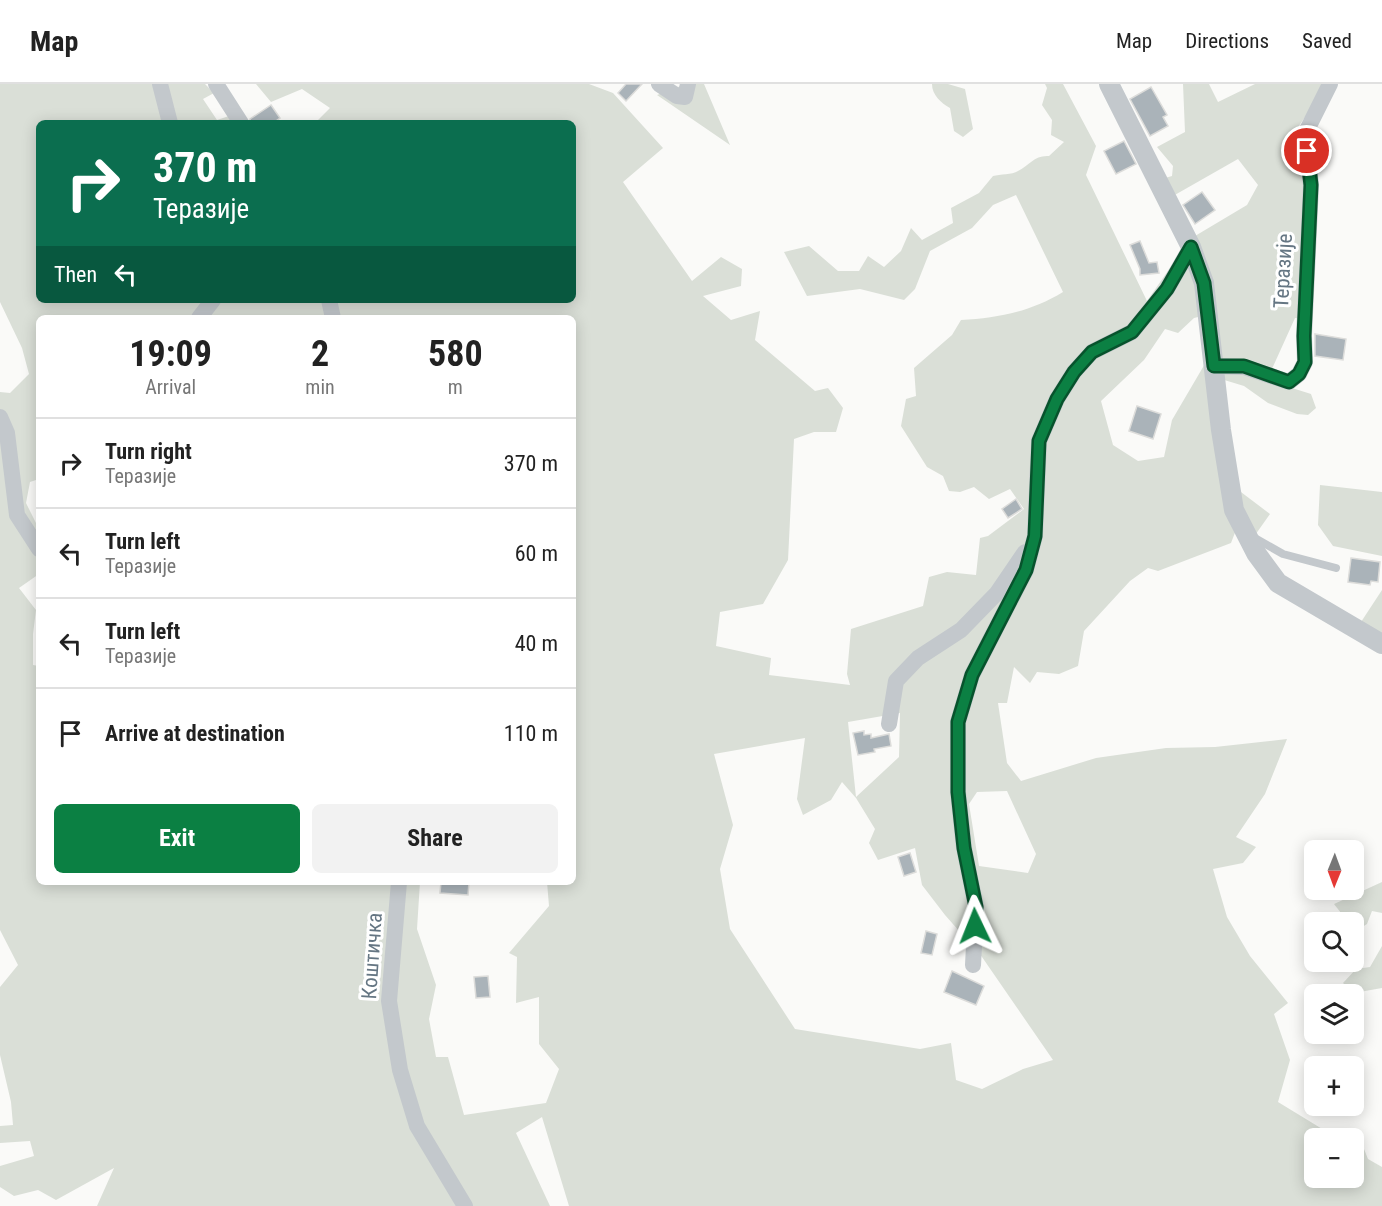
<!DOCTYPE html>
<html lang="en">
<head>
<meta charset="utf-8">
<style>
	body { margin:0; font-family:"Roboto Condensed",sans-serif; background:#f2f2f2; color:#222; height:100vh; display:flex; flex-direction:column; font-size:22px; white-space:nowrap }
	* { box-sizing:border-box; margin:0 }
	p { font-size:20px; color:#767676 }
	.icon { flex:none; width:33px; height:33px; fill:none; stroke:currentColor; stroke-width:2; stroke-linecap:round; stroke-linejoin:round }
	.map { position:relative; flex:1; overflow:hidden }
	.side { position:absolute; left:36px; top:231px; width:540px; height:570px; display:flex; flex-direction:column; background:#fff; border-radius:9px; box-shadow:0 3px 15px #0003 }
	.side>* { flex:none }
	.banner { position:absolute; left:36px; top:36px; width:540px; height:183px; border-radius:9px; box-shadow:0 3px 15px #0003; background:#0b6e4f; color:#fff; overflow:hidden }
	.needle { width:39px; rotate:181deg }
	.buttons { position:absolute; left:1304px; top:756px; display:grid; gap:12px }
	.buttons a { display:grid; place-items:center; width:60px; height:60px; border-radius:9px; background:#fff; box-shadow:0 3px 15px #0003; font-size:30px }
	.pin { position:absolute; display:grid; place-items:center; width:51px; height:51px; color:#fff; margin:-26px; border:3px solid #fff; border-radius:50%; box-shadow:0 2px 6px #0007 }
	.me { position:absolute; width:66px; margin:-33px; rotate:358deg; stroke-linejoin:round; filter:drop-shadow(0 0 4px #0008) }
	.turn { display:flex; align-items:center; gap:21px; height:126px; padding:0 18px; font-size:27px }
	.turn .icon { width:78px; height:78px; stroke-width:2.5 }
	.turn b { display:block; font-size:42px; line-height:51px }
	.then { display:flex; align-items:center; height:57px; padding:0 18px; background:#0003; gap:12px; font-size:22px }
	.eta { display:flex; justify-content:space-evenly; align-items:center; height:102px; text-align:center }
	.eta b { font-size:36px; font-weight:700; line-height:42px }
	.action { display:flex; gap:12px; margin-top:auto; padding:12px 18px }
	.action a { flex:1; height:69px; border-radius:9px; background:#0b8043; color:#fff; font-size:24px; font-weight:700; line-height:69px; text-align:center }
	.action a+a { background:#f2f2f2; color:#222 }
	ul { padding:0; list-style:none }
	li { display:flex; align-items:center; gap:18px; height:90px; padding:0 18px; border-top:2px solid #e0e0e0 }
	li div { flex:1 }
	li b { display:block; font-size:22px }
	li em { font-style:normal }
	header { display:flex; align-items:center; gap:36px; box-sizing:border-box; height:84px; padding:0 30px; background:#fff; border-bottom:2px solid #e0e0e0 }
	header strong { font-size:28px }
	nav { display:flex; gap:33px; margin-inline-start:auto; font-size:21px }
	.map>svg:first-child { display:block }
	.green { fill:#dadfd7; fill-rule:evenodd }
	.building { fill:#aab3b9; stroke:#dcdcda; stroke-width:1.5 }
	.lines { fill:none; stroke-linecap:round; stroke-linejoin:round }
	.service { stroke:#c3c8cc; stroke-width:8 }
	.minor { stroke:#c3c8cc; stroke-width:16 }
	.tertiary { stroke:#c3c8cc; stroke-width:20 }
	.route-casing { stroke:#07532c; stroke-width:15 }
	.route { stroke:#0b8043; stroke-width:10 }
	.labels { text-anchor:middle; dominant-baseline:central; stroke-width:6; stroke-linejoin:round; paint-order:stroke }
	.street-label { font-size:21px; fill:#657683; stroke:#fff }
</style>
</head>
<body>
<header>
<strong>Map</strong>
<nav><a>Map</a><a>Directions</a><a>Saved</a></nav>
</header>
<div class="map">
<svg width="1382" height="1122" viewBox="0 0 1382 1122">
	<rect width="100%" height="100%" fill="#fafaf8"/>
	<!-- green -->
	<path class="green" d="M0,0h205l9,9 -11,6 14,21 12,-4 6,7h-196v177h534v-177h-258l15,-15 -28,-19 -31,13 -15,-18h333l24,9 50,55 -40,34 69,99 29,-24 21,12 -1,17 -38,10 28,24 29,-9 -5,29 60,51 13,-3 15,20 -7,24h-22l-20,7 -6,121 -25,44 -43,8 -4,34 55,12 -2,17 81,10 -3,-11 4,-45 72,-23 6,-29 18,-5 29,3 4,-37 8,-2 36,-27 -14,-20 -21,10 -15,-12 -14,5 -11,-1 -6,-15 -16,-9 -26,-41 5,-27 10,-3 -2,-28 38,-33 9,-15c37,-2 69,-8 102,-28l-47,-97 -23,10 -21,23 -42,23 -15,38 -11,11 -44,-11 -53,7 -23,-44 25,-6 29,25h21l9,-15 16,11 17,-16 10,-23 11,12 31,-17 -2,-15 28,-15 14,-17c7,-2 19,-1 25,-5 12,-6 16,-16 31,-15l15,-14 -13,-7 1,-15 -10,-15 5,-17 -2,-4h18l33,62 -10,29 61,126 43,-62 57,-34 11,-20 -20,-26 -65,37 -8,-18 7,-2 1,-10 -16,-19 28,-15 -2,-48h26l9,18 37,-18h73l-32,46 11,62 3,127 -15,-1 -28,62 44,14 5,14 -8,7 -11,-1 -29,-11 -24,-17 -23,-7 -10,-65 -17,4 -16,15 -13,-4 -21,31 -43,41 12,44 25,16 26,-4 8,-37 34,-58 30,168 -5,13 -73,28 -10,-3 -18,13 -46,50 -6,35 -19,8 -22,-2 -7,11 -16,-16 -7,36h-9l9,60 14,18 75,-23 70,-10 49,-1 72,-8 -22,55 -29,43 20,10 -13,16 -30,6 14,48 23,39 38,47 -14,11 16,46 -12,42 59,36h-23v40h39v-36l9,2 6,15 14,8v39h-813l-27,-89 -26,16 34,73h-453l17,-38 -58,32 -18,-10 -24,6 -14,-9v-21l34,-10 -4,-15 -30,2v-17l13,-1 -2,-23 -11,-47v-68l18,-22 -18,-35v-538l10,1 19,-19 -7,-26 -22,-46zM322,232l1,2h250v564h-26l2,24 -40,47 8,4 -1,46 23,-6v47l20,25 -13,34 -82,12 -16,-58h-12l-7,-38 7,-34 -19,-56 3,-47h-381v-216l-6,-1v-31l3,-24 -17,-22 20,-14v-45l-13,-26 4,-21 9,-3v-161h280zM900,629l-1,44 -43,40 -8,-75zM805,654l-8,61 6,16 28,-15 11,-18 14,16 19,31 -6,14 9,17 37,-12 7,37 23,30 37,42 71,103 -30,9 -41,20 -26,-9 -5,-37 -31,6 -125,-20 -65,-100 -10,-60 13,-44 -19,-71zM1007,707l29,63 -8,19 -49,-7 -10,-62 8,-12z
		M686,0h18l26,61 -73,-50z
		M932,0h16l17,5 8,40 -10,8 -9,-6 -4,-23c-9,-5 -18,-13 -18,-24z
		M1320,401l62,7v64l-49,-10 -15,-21z
		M1233,402l37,28 -17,24z
		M1382,506v47l-21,-15z
		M1382,798v31l-10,-2 -5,13 -8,5 -6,-2v-5h-5l-14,-18z
		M1382,862v42l-28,5 -11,-10 13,-14 14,-2z"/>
	<!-- building -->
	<path class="building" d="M626,0h16l-16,17 -8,-8z
		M1151,3l16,28 -4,2 5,9 -18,10 -20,-37z
		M271,21l9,13 -7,5h-22l-1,-4z
		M1124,57l12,23 -20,10 -12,-23z
		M1202,108l13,18 -20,14 -12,-19z
		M1140,157l9,22 8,-1 2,11 -19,2v-6l-10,-24z
		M1315,250l31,5 -3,21 -28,-4z
		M1137,322l24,8 -8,25 -24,-8z
		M1016,415l6,10 -14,9 -6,-9z
		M1351,474l29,4 -2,20 -7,-1 -1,4 -22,-3z
		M864,647v4l7,-1v4l18,-4 2,12 -17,3 1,3 -17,3 -5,-22z
		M910,769l6,19 -12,4 -6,-19z
		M441,798h28l-1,13 -28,-2z
		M926,847l11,3 -5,21 -11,-2z
		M952,887l32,15 -8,19 -32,-13z
		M488,892l2,21 -14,1 -2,-21z"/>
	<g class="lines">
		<!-- service -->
		<path class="service" d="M1253,453l30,17 53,14"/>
		<!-- minor -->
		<path class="minor" d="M160,0l10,39
			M216,0l25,39
			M659,0l18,12 8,1 3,-13
			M329,216l4,18
			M199,234l14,-18
			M1214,282l30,1 45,15 10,-8 6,-12 -1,-26 7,-151 -6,-51 25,-50
			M0,333l7,16 10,82 22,34
			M889,640l7,-43 22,-23 43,-28 36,-37 28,-41
			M399,798l-10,119 11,69 17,56 48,80
			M973,881l3,-58 -12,-59 -6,-56v-70l14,-47 54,-105 9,-34 4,-95 18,-42 17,-27 18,-20 40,-20 35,-43 24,-42"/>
		<!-- tertiary -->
		<path class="tertiary" d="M1109,0l82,163 13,36 17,147 13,80 22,43 22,30 104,61"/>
	</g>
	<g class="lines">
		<!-- route casing -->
		<g class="route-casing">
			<path id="route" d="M975,842l1,-19 -12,-59 -6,-56v-70l14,-47 54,-105 9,-34 4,-95 18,-42 17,-27 18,-20 40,-20 35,-43 24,-42 13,36 10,83h30l45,16 10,-8 6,-12 -1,-26 7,-151 -4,-34"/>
		</g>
		<!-- route -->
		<use href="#route" class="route"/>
	</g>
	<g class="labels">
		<!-- street labels -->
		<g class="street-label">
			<text transform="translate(1283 187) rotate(-87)">Теразије</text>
			<text transform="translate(372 872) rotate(-86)">Коштичка</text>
		</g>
	</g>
</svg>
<div class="buttons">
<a><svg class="needle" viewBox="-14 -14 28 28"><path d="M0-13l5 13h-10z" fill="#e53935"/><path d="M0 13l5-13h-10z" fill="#767676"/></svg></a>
<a><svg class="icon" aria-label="search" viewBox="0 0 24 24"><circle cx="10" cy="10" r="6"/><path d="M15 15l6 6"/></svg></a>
<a><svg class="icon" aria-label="layers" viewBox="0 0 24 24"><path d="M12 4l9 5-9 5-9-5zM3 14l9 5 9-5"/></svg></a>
<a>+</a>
<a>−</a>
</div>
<div class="pin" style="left:1307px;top:67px;background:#d93025"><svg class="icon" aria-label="arrive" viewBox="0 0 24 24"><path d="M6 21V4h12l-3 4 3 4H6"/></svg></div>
<svg class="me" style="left:975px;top:842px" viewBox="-20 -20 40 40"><path d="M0-17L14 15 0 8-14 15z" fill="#0b8043" stroke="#fff" stroke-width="4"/></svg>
<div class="banner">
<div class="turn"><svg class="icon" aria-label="right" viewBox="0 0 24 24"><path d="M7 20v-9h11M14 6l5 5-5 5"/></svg><div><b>370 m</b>Теразије</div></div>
<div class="then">Then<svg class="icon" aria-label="left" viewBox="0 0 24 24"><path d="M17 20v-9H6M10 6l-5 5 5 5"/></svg></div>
</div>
<section class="side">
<div class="eta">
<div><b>19:09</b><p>Arrival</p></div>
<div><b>2</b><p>min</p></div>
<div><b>580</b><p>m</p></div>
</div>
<ul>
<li><svg class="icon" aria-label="right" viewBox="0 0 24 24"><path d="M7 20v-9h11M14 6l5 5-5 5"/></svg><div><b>Turn right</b><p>Теразије</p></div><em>370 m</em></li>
<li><svg class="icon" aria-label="left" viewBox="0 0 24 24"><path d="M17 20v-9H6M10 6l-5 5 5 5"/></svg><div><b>Turn left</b><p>Теразије</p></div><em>60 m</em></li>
<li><svg class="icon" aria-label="left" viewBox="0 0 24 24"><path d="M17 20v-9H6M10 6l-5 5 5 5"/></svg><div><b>Turn left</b><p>Теразије</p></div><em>40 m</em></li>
<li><svg class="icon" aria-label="arrive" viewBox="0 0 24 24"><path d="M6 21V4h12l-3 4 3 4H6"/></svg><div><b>Arrive at destination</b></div><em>110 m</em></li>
</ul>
<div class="action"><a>Exit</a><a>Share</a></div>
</section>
</div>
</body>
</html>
